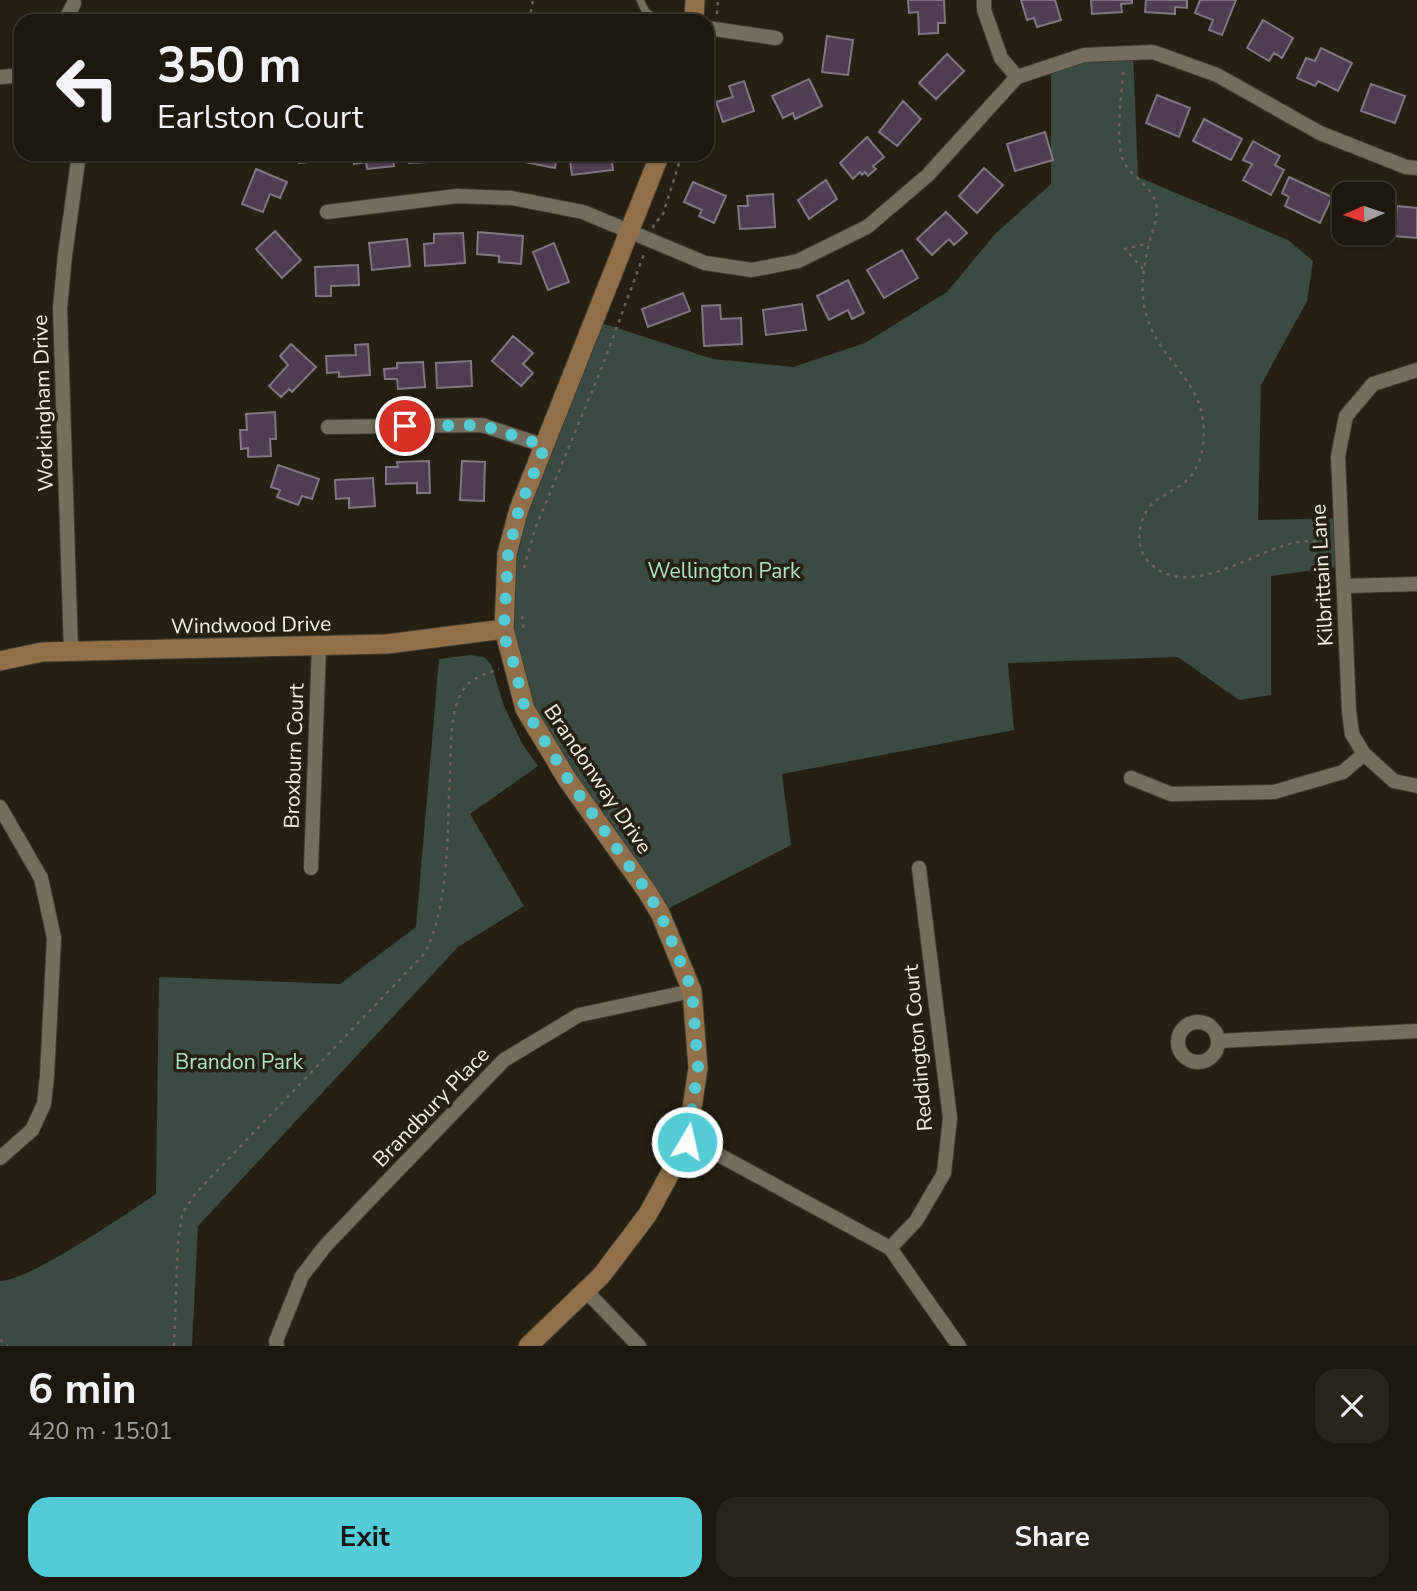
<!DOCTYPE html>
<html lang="en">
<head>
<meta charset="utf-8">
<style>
	body { margin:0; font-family:"Nunito Sans",sans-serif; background:#29251c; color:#f1f3f6; height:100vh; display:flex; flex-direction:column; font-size:26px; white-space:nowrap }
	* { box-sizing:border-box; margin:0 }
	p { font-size:23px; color:#a0a09e }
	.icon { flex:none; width:38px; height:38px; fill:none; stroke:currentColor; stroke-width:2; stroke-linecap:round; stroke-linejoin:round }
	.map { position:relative; height:1346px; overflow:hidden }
	.sheet { display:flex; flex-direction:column; background:#1c180e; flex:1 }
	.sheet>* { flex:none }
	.banner { position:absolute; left:14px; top:14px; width:700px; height:147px; border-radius:21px; box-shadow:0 2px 5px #0004,0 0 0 2px #3a372e; background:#1c180e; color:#f1f3f6; overflow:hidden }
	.needle { width:46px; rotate:267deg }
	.tools { position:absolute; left:1332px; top:182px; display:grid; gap:14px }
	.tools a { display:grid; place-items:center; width:63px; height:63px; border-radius:14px; background:#1c180e; box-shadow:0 2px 5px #0004,0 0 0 2px #3a372e; font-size:35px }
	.pin { position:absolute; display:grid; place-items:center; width:60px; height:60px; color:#fff; margin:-30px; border:4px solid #fff; border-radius:50%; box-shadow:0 2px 7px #0007 }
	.me { position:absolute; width:77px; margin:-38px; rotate:9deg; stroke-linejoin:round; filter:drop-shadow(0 0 5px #0008) }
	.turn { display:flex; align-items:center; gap:24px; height:147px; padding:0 28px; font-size:32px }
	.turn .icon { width:91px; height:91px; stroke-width:2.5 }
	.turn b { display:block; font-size:49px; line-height:60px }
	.round { display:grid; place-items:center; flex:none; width:74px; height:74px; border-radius:21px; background:#29251c }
	.overview { display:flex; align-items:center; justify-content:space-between; height:119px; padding:0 28px }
	h1 { font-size:42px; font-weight:700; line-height:52px }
	.button { display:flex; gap:14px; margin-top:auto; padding:14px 28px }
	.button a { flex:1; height:80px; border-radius:21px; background:#52ccd6; color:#111; font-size:28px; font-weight:700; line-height:80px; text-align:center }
	.button a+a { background:#29251c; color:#f1f3f6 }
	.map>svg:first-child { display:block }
	.green { fill:#3a4c42 }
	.building { fill:#503d53; stroke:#827684; stroke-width:2 }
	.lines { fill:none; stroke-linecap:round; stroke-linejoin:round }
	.lane-casing { stroke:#413d34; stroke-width:9 }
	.street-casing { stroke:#413d34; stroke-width:16 }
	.secondary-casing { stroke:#413d34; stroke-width:21 }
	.path { stroke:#6b6659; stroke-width:2.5; stroke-dasharray:3.5 5; stroke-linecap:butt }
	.lane { stroke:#746e5e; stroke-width:7 }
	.street { stroke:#746e5e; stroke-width:14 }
	.secondary { stroke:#936f48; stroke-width:19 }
	.route { stroke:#52ccd6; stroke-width:12; stroke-dasharray:0 21.6 }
	.labels { text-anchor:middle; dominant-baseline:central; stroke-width:7; stroke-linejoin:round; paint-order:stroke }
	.street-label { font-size:21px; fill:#f4f0e7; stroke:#262012 }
	.park-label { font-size:21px; fill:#ace5c5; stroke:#262012 }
</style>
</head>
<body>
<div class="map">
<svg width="1417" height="1346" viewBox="0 0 1417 1346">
	<rect width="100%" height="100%" fill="#262012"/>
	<!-- green -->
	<path class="green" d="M1133,53l5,124 150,63 25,21 -6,40 -46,84 -3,135 83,-2 2,48 -72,10v119l-32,5 -61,-43 -170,6 6,67 -232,44 9,71 -131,68 -135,-204 -19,-67 1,-88 88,-233 118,38 80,8 72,-24 82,-51 49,-59 55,-49v-118z
		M470,655l13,2 8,7 13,42 19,39 15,21 -68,48 54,92 -66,41 -260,279 -6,120h-192v-65c27,1 128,-68 156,-87l3,-217 181,7 76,-57 23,-268z"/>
	<!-- building -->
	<path class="building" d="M908,0h36l1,23h-7v10l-19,1 -1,-22 -9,1z
		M1021,0h34l6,20 -24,7 -3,-9 -7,2z
		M1091,0h41v3l-11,1 1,8 -30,2z
		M1146,0h41v8l-12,-1v7l-30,-2z
		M1200,0h36l-14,35 -13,-5 4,-10 -18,-7z
		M1263,20l30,18 -11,20 -8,-5 -5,8 -22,-13z
		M827,36l26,4 -5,35 -26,-3z
		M1321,48l31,15 -14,28 -20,-10 -3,5 -18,-8 9,-20 9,3z
		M947,54l17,17 -28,28 -17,-16z
		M809,79l13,27 -27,13 -2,-6 -10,5 -11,-22z
		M744,81l10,30 -31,11 -7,-20 17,-5 -4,-11z
		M1371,84l34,12 -10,27 -34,-12z
		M1157,95l33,13 -11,29 -33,-14z
		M903,101l18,18 -24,27 -18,-14z
		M1204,119l38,20 -11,21 -38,-19z
		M1045,132l8,28 -38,11 -8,-27z
		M867,137l17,20 -11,9 3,3 -8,7 -3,-4 -3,3 -2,-3 -7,7 -13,-16z
		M1253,141l27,15 -5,9 9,5 -13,25 -28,-15 9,-16 -9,-4z
		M299,154h20v7l-20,2z
		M353,154h40l1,12 -27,3 -1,-7 -12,2z
		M408,154h41l1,7 -41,2z
		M464,154h41v5l-41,-1z
		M520,154h37l-2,14 -36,-7z
		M569,154h42l2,16 -41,5z
		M984,168l19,17 -26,28 -18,-17z
		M256,169l31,13 -7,16 -10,-4 -7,18 -21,-8z
		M1289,177l43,20 -12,26 -35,-17 4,-9 -7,-4z
		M826,180l11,19 -28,20 -11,-19z
		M693,182l33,14 -12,27 -15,-7 3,-6 -18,-8z
		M773,194l2,33 -35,2 -2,-23h10l-1,-10z
		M1340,199l4,1v28l-9,-2z
		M1397,206l20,2v30l-22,-2z
		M946,212l21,21 -13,12 -5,-6 -17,16 -15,-16z
		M275,231l26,29 -19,18 -26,-29z
		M478,232l45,4 -2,28 -22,-2v-6l-22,-2z
		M463,233l2,30 -40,3 -1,-22 10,-1v-9z
		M407,239l3,27 -38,4 -3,-27z
		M554,243l15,39 -21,8 -15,-38z
		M902,250l16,28 -34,20 -17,-28z
		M358,265l1,20 -28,1v10h-15l-1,-29z
		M848,280l16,33 -12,6 -4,-9 -19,10 -12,-24z
		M683,293l7,18 -42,16 -6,-18z
		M802,304l4,26 -40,5 -3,-25z
		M720,305l1,14 20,-1 1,26 -38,2 -2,-40z
		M513,336l20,17 -10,11 10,9 -12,13 -29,-25z
		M291,344l25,23 -24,25 -3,-3 -8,8 -12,-11 19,-21 -8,-9z
		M368,344l2,31 -31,2v-5l-12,1 -1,-17 30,-1 -1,-10z
		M471,361l1,25 -35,2 -1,-25z
		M423,362l2,25 -27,2 -1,-10h-12l-1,-10 13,-1v-5z
		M275,412l1,27h-6l1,17 -23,1v-9l-7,1 -1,-19h7l-1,-16z
		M429,461l1,32h-13v-10l-31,1v-17h12l-1,-5z
		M462,461l23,1 -1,39 -24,-1z
		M278,465l41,14 -7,20 -10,-3 -4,9 -21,-8 3,-7 -9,-3z
		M373,478l2,28 -26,2v-10l-13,1 -1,-19z"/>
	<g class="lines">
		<!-- lane casing -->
		<g class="lane-casing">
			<path id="lane" d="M640,0l6,12 13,9"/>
		</g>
		<!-- street casing -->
		<g class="street-casing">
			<path id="street" d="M984,0v10l17,48 16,19
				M65,21l9,-18
				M707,28l69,10
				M0,77l13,-1 8,4
				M327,212l130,-16 55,2 71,14 122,51 47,7 46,-9 69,-34 61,-52 89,-98 67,-22 69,-3 64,23 103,58 86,34 11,1
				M1417,370l-44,14 -27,32 -8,40 11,255 3,23 12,20 30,27 23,5
				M328,427l154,-2 63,21
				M1344,586l73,-2
				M71,651l-11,-343 5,-53 14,-101
				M1131,778l40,16 103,-2 69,-20 21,-18
				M0,807l41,71 13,60 -7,138 -3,28 -12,26 -32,28
				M311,868l8,-222
				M1178 1042a20 20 0 1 1 40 0a20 20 0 1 1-40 0Z
				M1219,1041l198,-10
				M687,1142l21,7 182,99 69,98
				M890,1248l26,-27 28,-48 6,-55 -31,-250
				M587,1292l52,54
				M277,1346l-1,-5 26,-65 24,-31 178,-185 75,-45 113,-24"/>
		</g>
		<!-- secondary casing -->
		<g class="secondary-casing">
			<path id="secondary" d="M694,21l1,-21
				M0,661l42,-9 345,-8 117,-15
				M528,1346l73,-70 47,-62 39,-72 11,-74 -6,-77 -32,-78 -14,-23 -79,-111 -42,-70 -21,-80 3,-75 12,-45 141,-355"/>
		</g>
		<!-- path -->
		<path class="path" d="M717,14l1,-14
			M529,21l4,-21
			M707,61l4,-20
			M1123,72c-1,23 -9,69 1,90 8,16 32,26 33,47 0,10 -4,21 -7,31 -7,29 -12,54 -1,83 11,32 47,58 53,91 4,21 2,49 -14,65 -10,10 -25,15 -35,24 -15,14 -19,43 -5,58 36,40 98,-5 138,-16 14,-5 27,-4 42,-3
			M653,228l1,-5 8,-6 20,-63
			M1143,269l-18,-20 24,-6
			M524,568l11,-39 67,-162 42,-113
			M522,616l2,17
			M0,1340l8,6
			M174,1346l4,-105 4,-27 13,-20 230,-241c25,-51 22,-122 25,-179 1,-25 -1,-68 16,-88 7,-8 23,-14 33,-17"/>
		<!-- lane -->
		<use href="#lane" class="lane"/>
		<!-- street -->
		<use href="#street" class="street"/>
		<!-- secondary -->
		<use href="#secondary" class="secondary"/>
	</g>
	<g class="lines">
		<!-- route -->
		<path class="route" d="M405,426l77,-1 63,21 -26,63 -11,45 -4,75 2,13 8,22 11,45 43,70 78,111 14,23 32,77 6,78 -11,74"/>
	</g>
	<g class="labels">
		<!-- street labels -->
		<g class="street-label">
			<text transform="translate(43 403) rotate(-92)">Workingham Drive</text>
			<text transform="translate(1322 575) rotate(-93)">Kilbrittain Lane</text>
			<text transform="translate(251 625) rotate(-1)">Windwood Drive</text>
			<text transform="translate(294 756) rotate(-88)">Broxburn Court</text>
			<text transform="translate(598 779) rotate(56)">Brandonway Drive</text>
			<text transform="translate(918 1048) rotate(-95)">Reddington Court</text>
			<text transform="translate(431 1107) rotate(-46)">Brandbury Place</text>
		</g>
		<!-- park labels -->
		<g class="park-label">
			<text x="724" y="571">Wellington Park</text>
			<text x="239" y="1062">Brandon Park</text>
		</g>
	</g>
</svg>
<div class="tools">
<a><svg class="needle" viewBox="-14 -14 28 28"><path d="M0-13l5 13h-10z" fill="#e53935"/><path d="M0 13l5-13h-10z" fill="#a0a09e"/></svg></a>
</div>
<div class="pin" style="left:405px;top:426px;background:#d93025"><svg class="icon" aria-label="arrive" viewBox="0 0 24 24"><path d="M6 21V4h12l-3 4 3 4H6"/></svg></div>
<svg class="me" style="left:687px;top:1142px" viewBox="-20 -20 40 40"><circle r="17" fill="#52ccd6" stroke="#fff" stroke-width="3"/><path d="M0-11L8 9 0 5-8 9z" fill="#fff"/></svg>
<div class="banner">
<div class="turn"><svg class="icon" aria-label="left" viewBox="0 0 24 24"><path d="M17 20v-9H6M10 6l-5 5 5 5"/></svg><div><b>350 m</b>Earlston Court</div></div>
</div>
</div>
<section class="sheet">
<div class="overview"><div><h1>6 min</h1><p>420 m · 15:01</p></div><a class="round"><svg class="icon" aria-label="close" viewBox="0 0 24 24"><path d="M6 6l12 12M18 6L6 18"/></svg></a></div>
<div class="button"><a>Exit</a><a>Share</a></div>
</section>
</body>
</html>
